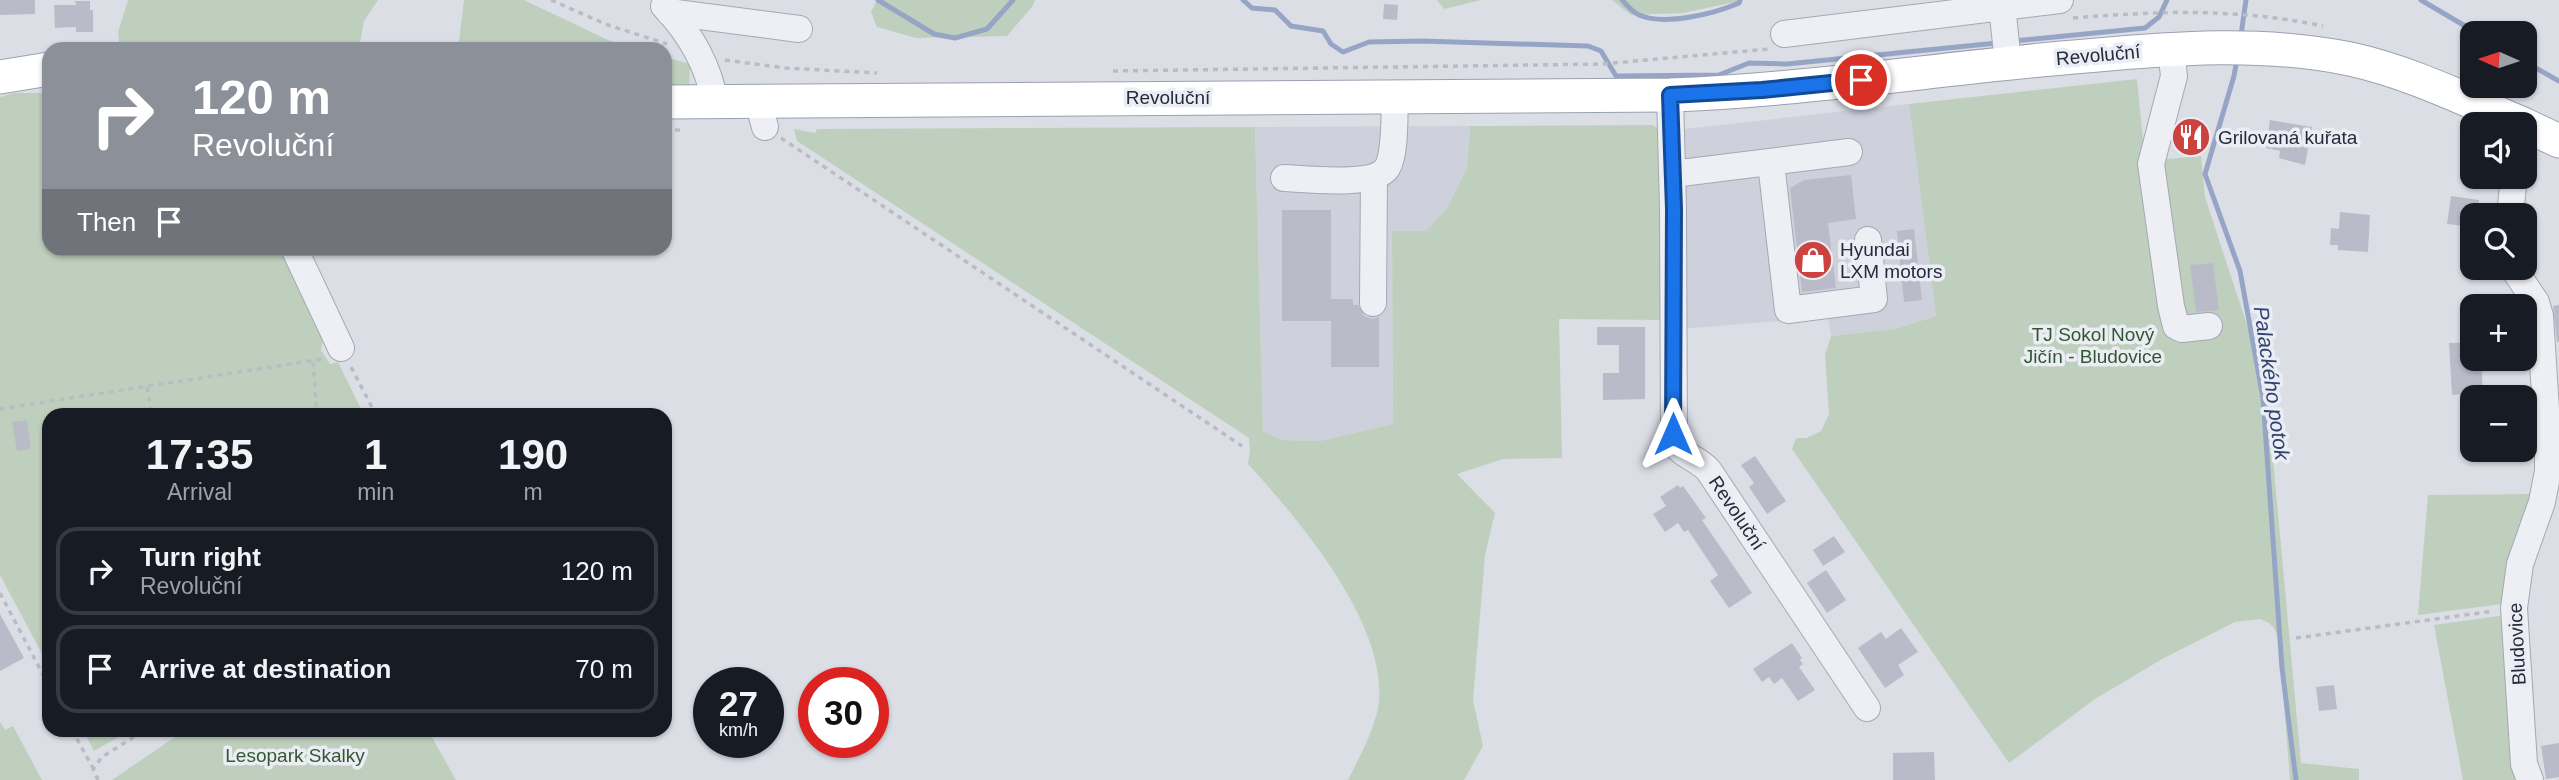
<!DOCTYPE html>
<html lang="en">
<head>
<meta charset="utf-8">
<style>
	body { margin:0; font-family:Helvetica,sans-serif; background:#20242c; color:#f1f3f6; height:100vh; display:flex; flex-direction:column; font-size:26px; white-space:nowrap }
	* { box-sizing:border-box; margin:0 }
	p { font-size:23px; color:#9ea1a6 }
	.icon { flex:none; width:38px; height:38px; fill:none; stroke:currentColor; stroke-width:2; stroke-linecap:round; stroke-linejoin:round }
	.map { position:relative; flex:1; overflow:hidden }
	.panel { position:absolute; left:42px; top:408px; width:630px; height:329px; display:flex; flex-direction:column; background:#171b24; border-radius:21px; box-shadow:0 2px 5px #0004 }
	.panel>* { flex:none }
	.top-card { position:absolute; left:42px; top:42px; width:630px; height:214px; border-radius:21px; box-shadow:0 2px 5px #0004; background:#8c9099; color:#fff; overflow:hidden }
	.needle { width:46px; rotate:273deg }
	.tools { position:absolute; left:2460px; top:21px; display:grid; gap:14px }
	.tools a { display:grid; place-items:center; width:77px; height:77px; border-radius:14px; background:#171b24; box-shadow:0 2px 5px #0004; font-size:35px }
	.speed { position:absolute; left:693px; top:667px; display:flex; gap:14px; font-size:35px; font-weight:700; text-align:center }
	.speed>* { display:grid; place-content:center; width:91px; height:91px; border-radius:50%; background:#171b24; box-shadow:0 2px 5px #0004; line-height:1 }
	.speed small { font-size:18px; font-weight:400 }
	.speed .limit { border:10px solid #d22; background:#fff; color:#111 }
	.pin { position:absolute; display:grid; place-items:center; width:60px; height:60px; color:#fff; margin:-30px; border:4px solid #fff; border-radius:50%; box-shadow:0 2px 7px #0007 }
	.me { position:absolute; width:77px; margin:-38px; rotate:0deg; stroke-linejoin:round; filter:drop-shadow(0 0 5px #0008) }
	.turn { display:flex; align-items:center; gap:24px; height:147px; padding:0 35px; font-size:32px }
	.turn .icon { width:91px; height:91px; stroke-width:2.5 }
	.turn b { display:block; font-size:49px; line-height:60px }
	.then { display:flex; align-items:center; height:66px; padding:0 35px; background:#0003; gap:14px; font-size:26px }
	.eta { display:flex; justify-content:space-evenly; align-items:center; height:119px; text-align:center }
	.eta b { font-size:42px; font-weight:600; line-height:49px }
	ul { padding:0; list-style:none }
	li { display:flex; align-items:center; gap:21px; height:88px; margin:0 14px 10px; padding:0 21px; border:4px solid #363941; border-radius:21px }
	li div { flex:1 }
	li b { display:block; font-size:26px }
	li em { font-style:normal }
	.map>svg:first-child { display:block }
	.built { fill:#ced0db }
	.green { fill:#bed0bd }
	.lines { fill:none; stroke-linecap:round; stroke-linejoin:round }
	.stream { stroke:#96a5c6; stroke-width:5 }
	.building { fill:#b9bcc8 }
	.minor-casing { stroke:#a5a8b3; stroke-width:28 }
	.major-casing { stroke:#9ba0b1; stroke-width:35 }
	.path { stroke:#babcc4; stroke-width:3.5; stroke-dasharray:5 5; stroke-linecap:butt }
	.minor { stroke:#eeeff4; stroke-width:26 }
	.major { stroke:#fff; stroke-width:33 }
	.route-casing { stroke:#114b97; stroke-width:18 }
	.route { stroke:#1a73e8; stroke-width:12 }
	.labels { text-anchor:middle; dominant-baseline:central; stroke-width:7; stroke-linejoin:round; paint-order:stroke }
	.street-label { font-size:19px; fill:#262a3c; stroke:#ebedf4 }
	.poi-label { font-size:19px; fill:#262a3c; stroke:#ebedf4; text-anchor:start }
	.park-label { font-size:19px; fill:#345733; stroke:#ebedf4 }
	.water-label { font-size:21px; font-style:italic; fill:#31426f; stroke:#ebedf4 }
</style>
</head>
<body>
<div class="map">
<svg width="2559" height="780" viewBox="0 0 2559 780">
	<rect width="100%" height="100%" fill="#dcdee6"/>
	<!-- built -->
	<path class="built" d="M1909,104l27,212 -41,13 -64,7 -3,-19 -148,12 5,-200z
		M1470,126l-3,42 -20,40 -21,23 -34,1 1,192 -73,17 -38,-1 -19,-9 -8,-304z"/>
	<!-- green -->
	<path class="green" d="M128,0h250l-14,21 -5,28h-239l-2,-17z
		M464,0h60l84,40 31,9h-181z
		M877,0h158l-3,7 -25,29 -91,2 -39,-11 -6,-15z
		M1437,0h45l-38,9z
		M1612,0h132l-61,13 -52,2z
		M665,57l25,7 -1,24h-24z
		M2137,79l8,82 56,-5 4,41 61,186 35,380 58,6v11h-69l-11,-140 -5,-12 -5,-5 -9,-4 -25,3 -71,36 -69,41 -86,64 -217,-314 4,-11h10l15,-7 8,-17 -4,-59 6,-19 64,-7 41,-13 -27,-212z
		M14,93h35v155l236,1 39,85 -3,16 9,14 8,-2 26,53h-315v252l-49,-92v-478z
		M1653,125l6,5 6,190 -106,-1 3,139 -59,1 -46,15 38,39 -10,42 -12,145 10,46 -19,34h-116c11,-22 29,-55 31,-79 7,-79 -80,-181 -131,-237l2,-13 -1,-13 -452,-297 -3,-12 21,4 2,-4 438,-2 8,304 19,9 38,1 73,-17 -1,-193h34l21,-23 20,-40 3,-42z
		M2534,494l-29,82 -3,28 -84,11 10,-120z
		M2506,615l15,165h-58l-29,-155z
		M0,722l5,8 8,-4 29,54h-42z
		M83,730h48l-37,21z
		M185,730h243l28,50h-344z"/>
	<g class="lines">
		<!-- stream -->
		<path class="stream" d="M878,0l56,34 21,4 32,-9 26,-29
			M1243,0l9,8 23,2 16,16 32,5 8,13 12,8 26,-10 53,-1 166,5 13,5 15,25 103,-1 30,-12 38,1 210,-21
			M1622,0c5,5 10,12 17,15 25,11 75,-1 100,-12l1,-3
			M2421,0l56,33
			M2241,35l5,-35
			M2014,41l131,-13 14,-11 8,-17
			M2237,59l-3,17 -29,98 35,97 23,127 19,270 14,112
			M2525,62l34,19"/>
	</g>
	<!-- building -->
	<path class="building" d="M0,0h35v14l-35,1z
		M75,1h15v9h3v22h-17v-5l-21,1 -1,-23h22z
		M1384,4l14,1 -1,15 -14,-1z
		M2270,120l42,7 -7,38 -26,-7 1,-7 -14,-3z
		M1851,175l5,44 -28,4 8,65 -34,4 -12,-104 14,-8z
		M2451,196l28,4 -2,15h-4v12l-26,-3z
		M1282,210h49v89h22v6h5l6,11 8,3 7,-2v50h-48v-46h-49z
		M2340,212l30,3 -2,37 -30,-2v-5h-8l1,-17 8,1z
		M1914,229l8,71 -18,2 -7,-71z
		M2213,263l6,47 -23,2 -6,-47z
		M2559,305v37h-2l-4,-36z
		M1597,327h48v72l-42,1v-27h16v-28h-22z
		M2473,342v17h8l2,34 -31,2 -3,-52z
		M27,420l4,29 -14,2 -5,-29z
		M1755,456l31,45 -19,13 -18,-27 5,-4 -13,-18z
		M1678,485l2,3 3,-2 23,32 -4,2 50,73 -23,15 -19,-27 8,-6 -30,-45 -4,2 -6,-9 -13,9 -12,-18 13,-8 -6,-9z
		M1834,536l11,16 -22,14 -10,-16z
		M1826,570l20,30 -19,13 -20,-30z
		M0,614l24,44 -24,13z
		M1901,628l17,24 -20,13 6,10 -19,13 -27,-40 23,-16 5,7z
		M1792,643l10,15 -2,2 3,4 -4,3 16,23 -17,11 -16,-23 -8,6 -5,-7 -7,5 -9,-13z
		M2334,685l3,24 -18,2 -3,-24z
		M2559,743v34l-13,2 -5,-33z
		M1934,752l1,28h-42v-27z"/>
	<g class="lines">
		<!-- minor casing -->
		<g class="minor-casing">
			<path id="minor" d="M664,6c26,27 44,58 51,96
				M2002,6l6,56
				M669,12l130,17
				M1784,34l276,-34
				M2171,49l3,27 -23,88 20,142 5,20 6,3 27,-3
				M1670,95l3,114 1,232c6,15 25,17 35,30l158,237
				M758,101l7,26
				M1771,163l17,147 86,-11 -6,-59
				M1673,174l176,-22
				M1284,178c23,1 90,9 103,-10 9,-15 7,-54 8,-72
				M2510,215l4,-38
				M294,248l47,100
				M2513,268l23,34 4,14 8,125v30l-6,31 -22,62 -6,44 10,156 6,16
				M1373,303l1,-126"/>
		</g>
		<!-- major casing -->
		<g class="major-casing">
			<path id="major" d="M0,77l49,-8
				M665,102l1005,-7c139,-5 277,-28 416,-39 88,-8 176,-15 264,3 60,13 116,41 173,65
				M2525,125l34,16"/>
		</g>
		<!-- path -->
		<path class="path" d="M551,0l57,25 59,19
			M2073,18c87,-7 163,-10 250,8
			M725,60l60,8 92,5
			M1113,71l489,-7 167,-15
			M665,130h19
			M781,138l461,308
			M313,362l4,53
			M351,367l25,48
			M147,387l5,28
			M0,409l323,-50
			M0,593l49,93
			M2296,638l198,-27
			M72,730l21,38
			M98,780l-5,-11 9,-12 43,-27"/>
		<!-- minor -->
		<use href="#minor" class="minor"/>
		<!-- major -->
		<use href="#major" class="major"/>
	</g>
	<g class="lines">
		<!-- route casing -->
		<g class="route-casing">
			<path id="route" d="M1673,434l1,-225 -4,-114 92,-5 99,-10"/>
		</g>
		<!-- route -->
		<use href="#route" class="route"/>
	</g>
	<!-- icons -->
	<defs>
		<g id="restaurant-disc" transform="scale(2.0125)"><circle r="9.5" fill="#cc423f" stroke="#ebedf4"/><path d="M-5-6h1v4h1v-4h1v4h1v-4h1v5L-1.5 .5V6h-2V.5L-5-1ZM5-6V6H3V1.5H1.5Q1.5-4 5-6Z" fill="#fff"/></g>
		<g id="shop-disc" transform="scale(2.0125)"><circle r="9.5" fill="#cc423f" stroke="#ebedf4"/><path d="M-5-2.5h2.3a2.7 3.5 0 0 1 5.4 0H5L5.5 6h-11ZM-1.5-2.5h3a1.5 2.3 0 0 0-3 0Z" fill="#fff"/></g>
	</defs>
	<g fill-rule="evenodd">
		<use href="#restaurant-disc" x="2191" y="137"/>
		<use href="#shop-disc" x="1813" y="260"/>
	</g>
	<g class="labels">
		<!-- street labels -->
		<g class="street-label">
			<text transform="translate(2098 55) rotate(-5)">Revoluční</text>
			<text x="1168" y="97">Revoluční</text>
			<text transform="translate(1737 513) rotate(56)">Revoluční</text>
			<text transform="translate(2517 644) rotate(-93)">Bludovice</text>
		</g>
		<!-- poi labels -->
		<g class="poi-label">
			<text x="2218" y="137">Grilovaná kuřata</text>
			<text x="1840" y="249">Hyundai<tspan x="1840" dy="22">LXM motors</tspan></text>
		</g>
		<!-- park labels -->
		<g class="park-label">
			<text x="2093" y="334">TJ Sokol Nový<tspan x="2093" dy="22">Jičín - Bludovice</tspan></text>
			<text x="295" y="755">Lesopark Skalky</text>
		</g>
		<!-- water labels -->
		<g class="water-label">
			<text transform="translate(2272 383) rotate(82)">Palackého potok</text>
		</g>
	</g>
</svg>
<div class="tools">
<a><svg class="needle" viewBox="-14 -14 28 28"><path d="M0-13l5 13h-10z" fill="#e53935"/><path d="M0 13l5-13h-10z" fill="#9ea1a6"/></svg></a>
<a><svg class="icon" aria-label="sound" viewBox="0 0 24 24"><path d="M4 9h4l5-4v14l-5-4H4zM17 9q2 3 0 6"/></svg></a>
<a><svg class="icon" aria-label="search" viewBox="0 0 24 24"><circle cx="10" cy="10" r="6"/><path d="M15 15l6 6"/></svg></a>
<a>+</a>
<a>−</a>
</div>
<div class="speed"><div>27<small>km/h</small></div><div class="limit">30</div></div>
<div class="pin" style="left:1861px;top:80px;background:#d93025"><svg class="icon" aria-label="arrive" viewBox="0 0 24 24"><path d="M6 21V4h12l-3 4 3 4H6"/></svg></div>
<svg class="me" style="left:1673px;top:434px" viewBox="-20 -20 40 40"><path d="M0-17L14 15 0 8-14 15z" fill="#1a73e8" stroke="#fff" stroke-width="4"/></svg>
<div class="top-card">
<div class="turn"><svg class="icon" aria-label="right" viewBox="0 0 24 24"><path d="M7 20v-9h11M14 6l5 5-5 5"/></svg><div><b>120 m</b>Revoluční</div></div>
<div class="then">Then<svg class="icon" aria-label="arrive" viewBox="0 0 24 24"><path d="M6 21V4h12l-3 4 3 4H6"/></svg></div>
</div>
<section class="panel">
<div class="eta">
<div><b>17:35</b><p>Arrival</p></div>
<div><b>1</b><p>min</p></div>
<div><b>190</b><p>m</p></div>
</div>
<ul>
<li><svg class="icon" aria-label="right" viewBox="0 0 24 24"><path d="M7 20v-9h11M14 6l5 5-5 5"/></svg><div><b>Turn right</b><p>Revoluční</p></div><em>120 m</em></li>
<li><svg class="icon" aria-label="arrive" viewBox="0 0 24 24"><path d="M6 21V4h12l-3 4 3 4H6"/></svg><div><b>Arrive at destination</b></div><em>70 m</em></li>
</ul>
</section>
</div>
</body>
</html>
